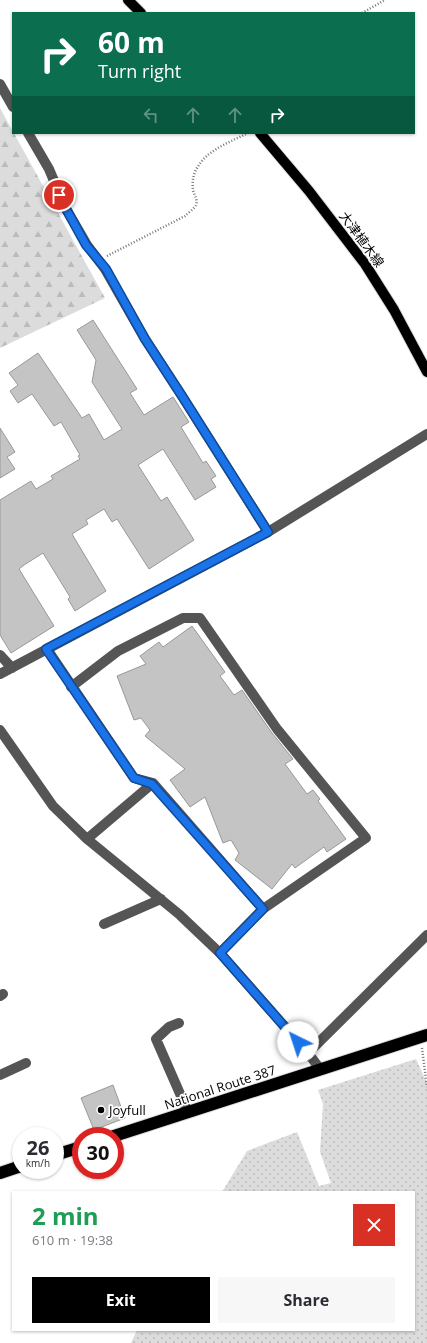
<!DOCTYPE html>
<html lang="en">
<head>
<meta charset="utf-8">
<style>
	body { margin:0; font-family:"Open Sans","Noto Sans JP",sans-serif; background:#f7f7f7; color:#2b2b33; height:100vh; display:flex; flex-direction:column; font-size:15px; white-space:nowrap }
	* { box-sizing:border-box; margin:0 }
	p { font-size:13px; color:#7c7c81 }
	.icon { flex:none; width:22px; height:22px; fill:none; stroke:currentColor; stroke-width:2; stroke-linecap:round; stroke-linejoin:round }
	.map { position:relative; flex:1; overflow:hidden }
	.panel { position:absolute; left:12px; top:1191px; width:403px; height:140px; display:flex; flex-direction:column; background:#fff; border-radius:0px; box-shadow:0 1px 3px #0004 }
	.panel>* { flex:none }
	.banner { position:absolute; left:12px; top:12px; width:403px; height:122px; border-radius:0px; box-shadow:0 1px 3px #0004; background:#0b6e4f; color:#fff; overflow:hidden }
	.speed { position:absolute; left:12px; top:1127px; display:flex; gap:8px; font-size:20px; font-weight:700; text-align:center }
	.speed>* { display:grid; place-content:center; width:52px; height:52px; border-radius:50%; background:#fff; box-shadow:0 1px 3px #0004; line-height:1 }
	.speed small { font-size:10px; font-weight:400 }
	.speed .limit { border:6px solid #d22; background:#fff; color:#111 }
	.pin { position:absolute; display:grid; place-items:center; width:34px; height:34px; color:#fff; margin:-17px; border:2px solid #fff; border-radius:50%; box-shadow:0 1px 4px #0007 }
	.me { position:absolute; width:44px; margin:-22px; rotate:319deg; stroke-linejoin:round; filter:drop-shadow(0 0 3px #0008) }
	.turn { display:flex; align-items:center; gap:14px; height:84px; padding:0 20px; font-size:18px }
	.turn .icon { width:52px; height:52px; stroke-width:2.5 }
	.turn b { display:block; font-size:28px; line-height:34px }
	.lanes { display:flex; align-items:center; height:38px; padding:0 20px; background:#0003; justify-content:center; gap:20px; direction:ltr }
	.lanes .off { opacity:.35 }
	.round { display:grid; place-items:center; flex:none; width:42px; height:42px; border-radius:0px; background:#f7f7f7 }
	.overview { display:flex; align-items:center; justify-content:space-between; height:68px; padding:0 20px }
	h1 { font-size:24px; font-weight:700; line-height:30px; color:#1e9e55 }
	.cta { display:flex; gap:8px; margin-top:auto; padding:8px 20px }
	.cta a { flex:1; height:46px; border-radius:0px; background:#000; color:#fff; font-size:16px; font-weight:700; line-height:46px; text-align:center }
	.cta a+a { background:#f7f7f7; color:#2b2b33 }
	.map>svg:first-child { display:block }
	.grass { fill:url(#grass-dots) }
	.forest { fill:url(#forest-firs) }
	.building { fill:#c4c4c4; stroke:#999 }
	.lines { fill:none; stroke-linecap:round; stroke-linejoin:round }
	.major-casing { stroke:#dbdbdb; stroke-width:12 }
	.highway-casing { stroke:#dbdbdb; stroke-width:14 }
	.path { stroke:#777; stroke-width:2.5; stroke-dasharray:1 2; stroke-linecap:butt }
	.minor { stroke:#555; stroke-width:10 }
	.major { stroke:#000; stroke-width:10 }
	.highway { stroke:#000; stroke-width:12 }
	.route-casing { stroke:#114b97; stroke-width:10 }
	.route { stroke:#1a73e8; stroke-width:7 }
	.poi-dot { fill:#000; stroke:#fff; stroke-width:1.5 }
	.labels { text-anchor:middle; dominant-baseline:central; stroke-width:3.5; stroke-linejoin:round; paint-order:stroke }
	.street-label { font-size:13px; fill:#000; stroke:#fff }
	.poi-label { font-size:13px; fill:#000; stroke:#fff; text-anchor:start }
</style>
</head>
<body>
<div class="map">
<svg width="427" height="1343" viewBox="0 0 427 1343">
	<defs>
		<pattern id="grass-dots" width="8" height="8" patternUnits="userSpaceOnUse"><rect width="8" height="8" fill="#dcdcdc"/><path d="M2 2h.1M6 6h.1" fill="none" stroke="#bbb" stroke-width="1.8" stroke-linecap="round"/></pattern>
		<pattern id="forest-firs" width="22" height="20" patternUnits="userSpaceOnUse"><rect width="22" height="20" fill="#dcdcdc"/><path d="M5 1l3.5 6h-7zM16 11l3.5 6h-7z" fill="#bbb"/></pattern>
	</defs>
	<rect width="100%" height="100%" fill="#fff"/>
	<!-- grass -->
	<path class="grass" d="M416,1059l11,24v260h-296l6,-13h277v-138h-192l25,-41 50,-19 22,54 12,-3 -11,-31 3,-48 -5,-14z"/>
	<!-- forest -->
	<path class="forest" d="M0,108l105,190 -105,50z"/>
	<!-- building -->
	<path class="building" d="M93,320l44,69 -7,4 14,22 29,-18 16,25 -8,5 22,36 3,-2 10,15 -5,3 5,8 -21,13 -32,-51 -25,16 23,36 6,-4 27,43 -45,29 -32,-50 -5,3 -8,-13 -18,11 2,4 -16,10 34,57 -31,20 -7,-12 2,-2 -27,-44 -19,12 -5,4 35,57 -43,27 -11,-18v-135l31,-19 5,8 17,-10 -2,-3 29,-17 -2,-3 2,-1 -19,-33 -7,4 -22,-32 -14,9 -8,-12 8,-6 -9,-12 29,-20 44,65 7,-4 15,26 18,-11 -30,-47 4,-22 -19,-30z
		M0,428l15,24 -8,5 8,12 -15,9z
		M192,626l33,46 -5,4 14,19 8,-5 30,43 21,26 -8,5 22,30 6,-4 7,9 -2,2 28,38 -19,13 -3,-5 -29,21 -3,-4 -20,25 -37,-29 4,-7 -8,-13 -8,3 -18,-46 -15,10 -20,-27 15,-11 -40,-33 5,-6 -9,-12 -7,2 -17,-44 29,-12 -6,-8 19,-14 4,5z
		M113,1085l12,33 -31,12 -13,-32z"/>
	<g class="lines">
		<!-- major casing -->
		<g class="major-casing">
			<path id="major" d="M128,0l13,13
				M260,133l49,58 56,73 29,46 33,62"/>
		</g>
		<!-- highway casing -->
		<g class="highway-casing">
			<path id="highway" d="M114,1136l313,-101
				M55,1155l26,-8
				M0,1173l21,-7"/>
		</g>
		<!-- path -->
		<path class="path" d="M362,13l23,-13
			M107,256l78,-40c3,-3 9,-7 11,-11 2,-6 -2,-10 -3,-15 -1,-7 0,-16 4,-22 10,-18 33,-26 51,-35
			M422,1048l5,39"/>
		<!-- minor -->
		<path class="minor" d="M0,84l13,23
			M28,133l21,36 16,38 22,38 18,24 40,70 37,57 86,136
			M47,649l87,129 19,5 110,126
			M0,655l12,13
			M0,674l268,-142 159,-98
			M71,687l47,-36 65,-33h17l77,111 89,109 -103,71 -43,44
			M0,730l53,76 34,33 93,76 40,38 88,100 12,16
			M87,839l66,-56
			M104,924l57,-25
			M0,996l3,-2
			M179,1023l-10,4 -13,12 32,73
			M308,1053l119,-118
			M0,1075l26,-12"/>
		<!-- major -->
		<use href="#major" class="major"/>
		<!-- highway -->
		<use href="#highway" class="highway"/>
	</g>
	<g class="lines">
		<!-- route casing -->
		<g class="route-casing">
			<path id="route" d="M59,195l6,12 21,38 20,24 39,70 37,57 86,136 -222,117 88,129 18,6 111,125 -43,44 78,89"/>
		</g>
		<!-- route -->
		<use href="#route" class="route"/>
	</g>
	<!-- markers -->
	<circle class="poi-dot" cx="101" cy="1110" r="4"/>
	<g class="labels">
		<!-- street labels -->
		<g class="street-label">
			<text transform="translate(362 239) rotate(54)">大津植木線</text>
			<text transform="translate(220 1087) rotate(-18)">National Route 387</text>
		</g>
		<!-- poi labels -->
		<g class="poi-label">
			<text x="109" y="1110">Joyfull</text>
		</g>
	</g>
</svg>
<div class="speed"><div>26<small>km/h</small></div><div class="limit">30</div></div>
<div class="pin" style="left:59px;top:195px;background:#d93025"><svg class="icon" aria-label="arrive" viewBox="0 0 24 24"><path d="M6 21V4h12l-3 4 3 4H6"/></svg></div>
<svg class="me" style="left:298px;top:1042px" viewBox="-20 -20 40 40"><circle r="19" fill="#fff"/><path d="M0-13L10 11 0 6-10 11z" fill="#1a73e8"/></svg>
<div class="banner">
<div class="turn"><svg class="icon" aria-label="right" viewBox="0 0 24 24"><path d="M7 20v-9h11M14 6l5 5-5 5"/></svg><div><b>60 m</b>Turn right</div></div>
<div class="lanes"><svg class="icon off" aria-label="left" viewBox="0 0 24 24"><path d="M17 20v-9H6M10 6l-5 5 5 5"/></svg><svg class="icon off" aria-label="ahead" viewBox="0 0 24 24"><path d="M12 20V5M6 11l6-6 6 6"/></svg><svg class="icon off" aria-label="ahead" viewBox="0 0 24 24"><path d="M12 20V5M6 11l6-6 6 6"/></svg><svg class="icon" aria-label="right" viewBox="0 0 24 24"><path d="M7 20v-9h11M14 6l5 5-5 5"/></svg></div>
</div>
<section class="panel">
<div class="overview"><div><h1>2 min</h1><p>610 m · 19:38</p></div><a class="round" style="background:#d93025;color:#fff"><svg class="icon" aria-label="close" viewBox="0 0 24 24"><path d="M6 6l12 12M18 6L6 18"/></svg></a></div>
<div class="cta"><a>Exit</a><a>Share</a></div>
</section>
</div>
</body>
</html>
